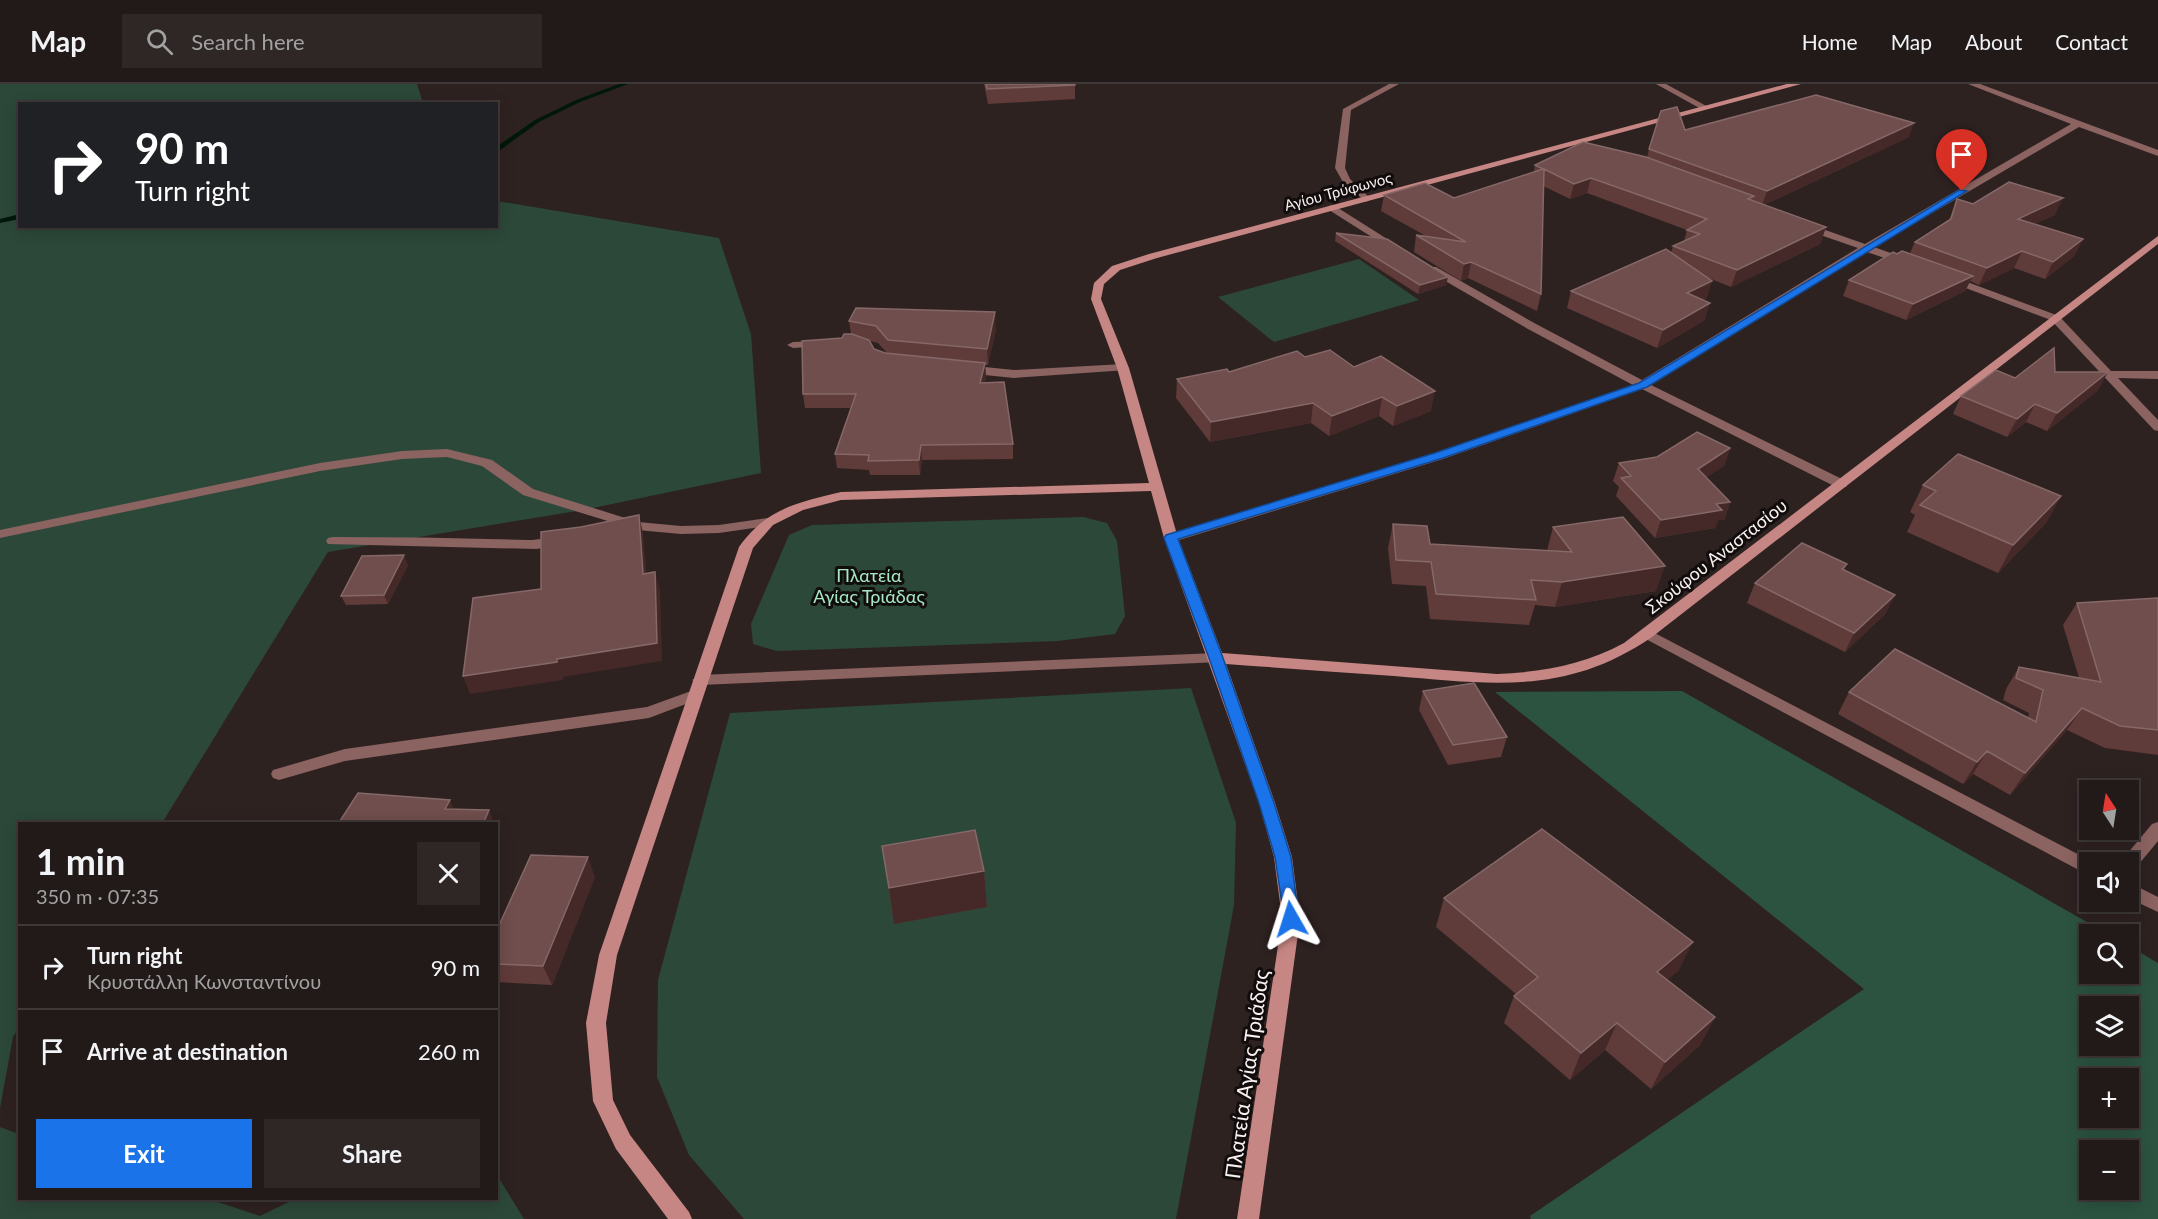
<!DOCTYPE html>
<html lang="en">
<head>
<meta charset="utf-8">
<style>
	body { margin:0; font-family:Lato,sans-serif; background:#2e2726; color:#f1f3f6; height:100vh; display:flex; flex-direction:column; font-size:22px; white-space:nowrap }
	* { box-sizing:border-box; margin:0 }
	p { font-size:20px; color:#a2a1a2 }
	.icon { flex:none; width:33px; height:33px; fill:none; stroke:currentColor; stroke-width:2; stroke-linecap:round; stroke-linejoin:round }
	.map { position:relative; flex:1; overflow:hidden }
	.side { position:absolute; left:18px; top:738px; width:480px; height:378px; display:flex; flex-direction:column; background:#221a19; border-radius:0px; box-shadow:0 3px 15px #0003,0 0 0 2px #3f3838 }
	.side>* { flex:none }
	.guide { position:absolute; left:18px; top:18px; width:480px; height:126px; border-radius:0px; box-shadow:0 3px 15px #0003,0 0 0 2px #3f3838; background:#202124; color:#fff; overflow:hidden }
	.needle { width:39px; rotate:348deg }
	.buttons { position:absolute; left:2079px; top:696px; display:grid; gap:12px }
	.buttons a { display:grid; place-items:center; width:60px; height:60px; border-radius:0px; background:#221a19; box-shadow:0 3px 15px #0003,0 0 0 2px #3f3838; font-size:30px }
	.pin { position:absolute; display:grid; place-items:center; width:51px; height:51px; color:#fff; margin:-62px -26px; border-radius:50% 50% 50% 0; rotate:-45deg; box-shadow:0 0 6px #0007 }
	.pin .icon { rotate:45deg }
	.me { position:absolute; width:66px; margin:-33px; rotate:354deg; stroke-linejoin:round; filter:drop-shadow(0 0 4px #0008) }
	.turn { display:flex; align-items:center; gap:21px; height:126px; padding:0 18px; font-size:27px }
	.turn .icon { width:78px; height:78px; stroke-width:2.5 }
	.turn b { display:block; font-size:42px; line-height:51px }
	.round { display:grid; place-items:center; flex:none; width:63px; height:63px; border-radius:0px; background:#2e2726 }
	.head { display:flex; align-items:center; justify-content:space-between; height:102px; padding:0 18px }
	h1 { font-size:36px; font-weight:700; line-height:45px }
	.action { display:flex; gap:12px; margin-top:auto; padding:12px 18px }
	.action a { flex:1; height:69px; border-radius:0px; background:#1a73e8; color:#fff; font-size:24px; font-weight:700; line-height:69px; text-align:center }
	.action a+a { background:#2e2726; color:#f1f3f6 }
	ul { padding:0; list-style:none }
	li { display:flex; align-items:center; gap:18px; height:84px; padding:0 18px; border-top:2px solid #3f3838 }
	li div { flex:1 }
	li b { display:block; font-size:22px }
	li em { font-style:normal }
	header { display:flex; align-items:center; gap:36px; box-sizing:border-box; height:84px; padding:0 30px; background:#221a19; border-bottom:2px solid #3f3838 }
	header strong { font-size:28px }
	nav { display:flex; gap:33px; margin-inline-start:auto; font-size:21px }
	.search { width:420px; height:54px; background:#2e2726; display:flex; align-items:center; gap:15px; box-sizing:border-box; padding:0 21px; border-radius:0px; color:#a2a1a2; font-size:22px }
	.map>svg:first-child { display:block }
	.green { fill:#2c4839 }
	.forest { fill:#2c5340; fill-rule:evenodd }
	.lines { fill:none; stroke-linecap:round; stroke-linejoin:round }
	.stream { fill:#00170b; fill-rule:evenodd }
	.service { fill:#8b6361; fill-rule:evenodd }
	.minor { fill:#8b6361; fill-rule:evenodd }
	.tertiary { fill:#8b6361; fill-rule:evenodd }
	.secondary { fill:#c68683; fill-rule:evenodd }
	.wall { fill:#5f3b3a; fill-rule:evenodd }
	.shaded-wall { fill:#442928 }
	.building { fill:#6f4e4d; stroke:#856867; stroke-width:1.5 }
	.route { fill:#1a73e8; stroke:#114b97; stroke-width:1.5 }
	.labels { text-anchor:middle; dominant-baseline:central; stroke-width:6; stroke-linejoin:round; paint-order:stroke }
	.far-street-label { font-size:15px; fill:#faf1f0; stroke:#120d0d }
	.street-label { font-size:18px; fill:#faf1f0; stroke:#120d0d }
	.park-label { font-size:18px; fill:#a4e9c4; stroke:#120d0d }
	.near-street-label { font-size:21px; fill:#faf1f0; stroke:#120d0d }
</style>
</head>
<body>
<header>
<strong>Map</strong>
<div class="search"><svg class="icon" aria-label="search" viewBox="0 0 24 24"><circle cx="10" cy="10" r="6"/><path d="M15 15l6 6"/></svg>Search here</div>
<nav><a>Home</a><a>Map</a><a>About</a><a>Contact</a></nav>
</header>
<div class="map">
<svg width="2158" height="1135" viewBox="0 0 2158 1135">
	<rect width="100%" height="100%" fill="#2e2221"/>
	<!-- green -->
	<path class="green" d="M0,0h417l6,19 -403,1v122h476l1,-25 222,37 32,96 10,139 -178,37 -255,42 -166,271 -142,1 -1,204 -6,9 -13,71z
		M1359,175l60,41 -145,42 -56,-45z
		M1083,433l24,6 10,18 8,75 -10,18 -58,7 -280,10 -24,-7 -2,-20 38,-89 23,-10z
		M1191,604l45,135 -2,82 -58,314h-432l-55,-64 -32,-78 1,-97 72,-267z
		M0,1043l19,7 1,64 189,1 51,17 35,-17 201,-1 1,-23 27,44h-524z"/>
	<!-- forest -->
	<path class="forest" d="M1682,607l426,243h-18v40h38l1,-28 29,17v256h-627l-1,-3 334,-227 -369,-297zM2090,922h38v40h-38zM2128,994v40h-38v-40zM2128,1066v40h-38v-40z"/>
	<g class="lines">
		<!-- stream -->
		<path class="stream" d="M619,0h9l-48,18 -41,20 -43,31v-6l39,-27 41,-20z
			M20,130v5l-20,4v-4z"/>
		<!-- service -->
		<path class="service" d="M333,453c65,0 129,1 194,3 11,1 32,-6 40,2l-7,4 -24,3 -208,-5 -2,-3 2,-3z
			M694,606l5,1 3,4 -3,4 -50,19 -304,43 -66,19 -6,-2 -2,-4 2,-4 72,-21 302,-42z"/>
		<!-- minor -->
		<path class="minor" d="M1389,0h10l-48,26 -6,58 5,11 21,20 -5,3 -23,-20 -8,-14 8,-59z
			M1656,0h10l44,24 -7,2z
			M1968,0h12l178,66v6l-79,-29 -205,120 36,13v4h-8l-35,-12 -216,133 195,96 2,3 -2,3h-10l-194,-98 -199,70 -267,82h-10l-2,-3 2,-3 269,-82 198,-68 -105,-56 -100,-58v-4h8l100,57 106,56 216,-132 -55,-19v-4h8l54,19 206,-120z
			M1332,121l3,1 68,43 -9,2 -65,-41v-4z
			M1951,192l108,40 52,55h47v8l-40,-1 40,42v11l-4,-1 -103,-110 -104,-39 -1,-2z
			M820,257l4,1v4l-31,2 -6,-3 6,-3z
			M1123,280l4,2v4l-113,8 -49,-5 -6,-4 6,-4 49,5z
			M1647,545l446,233h-3v14l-448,-239 -2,-3 2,-3z
			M1216,569l8,5 -3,4 -521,23 -8,-5 8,-5z
			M2158,738v19l-24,29 -6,2v-10h-7l1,-2 30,-36z
			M2128,798l30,15v15l-30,-14z"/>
		<!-- tertiary -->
		<path class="tertiary" d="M447,365l45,11 41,29 105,33 43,4 38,-1 49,-7 7,4 -7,4 -49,7 -38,1 -44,-4 -114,-35 -41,-29 -35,-9 -45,2 -82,12 -320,67v-8l320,-67 82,-12z"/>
		<!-- secondary -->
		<path class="secondary" d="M1787,0h14l-644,174 -37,12 -16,14 -3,15 28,69 49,170 44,115 275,21c46,-2 86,-9 127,-31l534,-407v8l-506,393c-86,59 -161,47 -258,39 -56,-4 -112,-8 -168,-12l49,139 17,54 8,62 -41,300h-22l45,-300 -8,-62 -15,-54 -95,-265 -13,-47 -310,9 -38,10 -30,15 -20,23 -136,407 -11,68 7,77 17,35 59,77 3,7h-24l-52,-70 -23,-48 -7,-78 13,-68 140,-408c28,-39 58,-44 102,-55l308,-9 -32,-115 -26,-69 3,-16 18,-17 37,-12z"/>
	</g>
	<!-- wall -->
	<path class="wall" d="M984,0h91v15l-87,5z
		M1685,46l224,7 -145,68 62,22 -6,17 -89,43 -25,-10 1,21 -4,2 2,20 -48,28 -90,-40 4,-17 100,-38 2,-7 11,-5 3,-11 -100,-37 -17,6 -27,-13 -2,108 -4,17 -69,-33 -7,3 -47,-29 2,-17 10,1 -45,-25 3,-16 70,3 80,-26 1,-7 112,-7 2,-9z
		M1957,115l16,5 82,11 -21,9 49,15 -9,17 -29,23 -31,-11 -35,17 -9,-4 -5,10 -59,29 -63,-24 6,-16 61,-27 5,-11 34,-22z
		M1336,149l110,52 -28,9 -83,-53z
		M849,237l147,8 -8,36h-3l1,12 -2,6 29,61v15l-91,1 -2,15h-50l-1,-5 -32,-2 -2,-14 16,-46h-46l-2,-14 39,-56 9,-4zM870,257l8,2 9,10 -13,-4z
		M1305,273l49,10 77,44 -38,15 -14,-10 -50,20 -18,-13 -101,19 -34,-44 1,-19 52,-7z
		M2055,288h53l-10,18 -51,41 -21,-9 -19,15 -54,-23 8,-18 54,-18z
		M1730,364l-6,18 -18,11 24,25 -6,18h-6l-3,8 -60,10 -39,-42 3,-9 -6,-6 6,-18z
		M1923,401l138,11 -15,27 -48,50 -91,-41 8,-17 -5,-3z
		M1393,440l37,20 117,7 6,-24 103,64 -101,16 -20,-2 -6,20 -99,-6 -4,-33 -34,-2 -4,-36z
		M1847,480l-3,7 51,24 -10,19 -40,38 -98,-49 8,-20z
		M408,481l-20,39 -42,1 -5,-9z
		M2158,514v157l-53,-7 -38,-18 -57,65 -37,-21 -10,10 -125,-70 11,-22 179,26 1,-5 -26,-13 3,-11 13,-22 60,11 -16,-53 14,-22z
		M1423,607l84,46 -6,20 -53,8 -29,-55z
		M882,762l102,25 3,36 -93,17z
		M595,793l-43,108 -56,-3v-50z
		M1444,814l235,72 -12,10 48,37 -15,28 -49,44 -46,-39 -35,30 -66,-57 10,-27 2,-2 -80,-67z"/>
	<!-- shaded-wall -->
	<path class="shaded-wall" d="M1914,39l-5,14 -147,69 5,-15z
		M1591,94l-4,15 -17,6 4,-15z
		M2063,114l-8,17 -45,20 8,-16z
		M1826,143l-6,17 -89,43 6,-17z
		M2083,155l-9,17 -29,23 8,-17z
		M2022,167l-8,17 -35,17 8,-17z
		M1471,178l-3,16 -7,3 3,-17z
		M1973,192l-8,15 -59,29 7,-16z
		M1448,193l-2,8 -28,9 2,-9z
		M1712,197l-5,17 -25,13 5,-18z
		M1710,219l-5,17 -48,28 6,-18z
		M995,228l1,17 -8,36 -1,-16z
		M985,279l1,14 -5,21 -1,-15z
		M2108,288l-10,18 -51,41 10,-18z
		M1435,307l-4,20 -38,15 4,-20z
		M1382,313l-3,19 -50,20 3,-20z
		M1313,319l-2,20 -101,19 1,-20z
		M2035,320l-9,18 -19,15 10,-18z
		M921,361l1,15 -2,15 -1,-15z
		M1730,364l-6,18 -32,21 6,-18z
		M2061,412l-15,27 -48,50 15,-28z
		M1730,418l-6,18h-6l-3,8 -60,10 6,-18 55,-16z
		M639,431l4,18 5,59 -5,-18z
		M404,471l4,10 -20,39 -4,-9z
		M1665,482l-9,25 -101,16 7,-25z
		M655,488l5,18 2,71 -99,16v3l-93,14 -7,-18 94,-17z
		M1895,511l-10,19 -40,38 9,-19z
		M2082,624l-15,22 -57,65 15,-22z
		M1987,667l-14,23 -10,10 14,-22z
		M450,716l8,20 -13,-11z
		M489,726l5,14h-11z
		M588,773l7,20 -43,108 -9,-19z
		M984,787l3,36 -93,17 -5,-36z
		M1693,858l-14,28 -35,30 13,-28z
		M1715,933l-15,28 -49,44 14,-27z
		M1617,939l-12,27 -35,30 11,-27z"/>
	<!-- building -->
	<path class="building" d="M986,0h89v1l-88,4z
		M1816,11l98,28 -147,68 -118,-42 12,-38 16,-4 8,23z
		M1583,58l63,15 108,39 -6,3 78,28 -89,43 -64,-24 27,-12 -13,-4 20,-11 -116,-41 -17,6 -30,-15 -3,125 -70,-32 -7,2 -48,-29 50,7 -82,-47 41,-12 29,15 89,-29 -8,-4z
		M2009,98l54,16 -45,21 65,20 -30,23 -31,-11 -35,17 -72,-26 36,-23 6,-20 16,5z
		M1336,149l51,6 61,38 -28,8z
		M1666,165l46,32 -25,12 23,10 -47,27 -92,-39z
		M1902,167l71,25 -60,28 -64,-24 44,-28 4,2z
		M856,224l139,4 -8,37 -99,-9 -12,-14 -27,-5z
		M844,250h8l17,6 5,9 11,4 100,10 -5,20 24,-1 9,62 -92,1 -2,15 -51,1 1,-6 -34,-1 21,-60h-53l-1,-53 40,-3z
		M2054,264l1,24h53l-51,41 -22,-9 -18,15 -56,-23 35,-26 19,8z
		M1330,266l24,17 27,-11 54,35 -38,15 -15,-9 -50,19 -19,-13 -102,19 -34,-43 50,-10 2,3 68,-21 8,6z
		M1697,348l33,16 -32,21 32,33 -14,2 6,6 -61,10 -40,-42 10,-2 -12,-13 38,-6z
		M1958,370l103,42 -48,49 -93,-40 16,-14 -13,-6z
		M639,431l4,59 12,-2 2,71 -100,16v3l-94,14 10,-78 68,-9v-57l40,-5z
		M1623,433l42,49 -103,16 -31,-2 5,20 -100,-6 -5,-32 -35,-2 -3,-36 34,2 3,18 142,8 -19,-25z
		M1802,459l45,21 -5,5 53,26 -41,38 -99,-50z
		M404,471l-20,40 -43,1 21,-40z
		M2158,514v132l-38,-4 -38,-18 -57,65 -38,-22 -10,11 -128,-70 46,-43 141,73 7,-32 -27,-12 3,-11 82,15 -24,-79z
		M1474,599l33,54 -54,8 -30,-54z
		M358,709l92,7 -5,9 44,1 -6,14h-145z
		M1542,745l151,113 -36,30 58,45 -50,45 -48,-39 -36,30 -67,-57 24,-19 -94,-79z
		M975,746l9,41 -95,17 -7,-42z
		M531,771l57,2 -45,109 -47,-2v-32z"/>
	<!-- route -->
	<path class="route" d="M1959,106l8,1 -320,196 -204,71 -265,81 45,119 51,145 17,54 8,62 -3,5 -5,2 -6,-2 -10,-67 -16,-54 -50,-145 -45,-120 2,-3 269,-82 204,-70z"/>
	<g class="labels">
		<!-- far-street labels -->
		<g class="far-street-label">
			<text transform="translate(1338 107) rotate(-15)">Αγίου Τρύφωνος</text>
		</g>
		<!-- street labels -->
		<g class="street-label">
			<text transform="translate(1716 472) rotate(-38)">Σκούφου Αναστασίου</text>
		</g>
		<!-- park labels -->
		<g class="park-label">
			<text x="869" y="491">Πλατεία<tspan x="869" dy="21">Αγίας Τριάδας</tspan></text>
		</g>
		<!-- near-street labels -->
		<g class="near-street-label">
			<text transform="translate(1246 990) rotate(-82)">Πλατεία Αγίας Τριάδας</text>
		</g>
	</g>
</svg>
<div class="buttons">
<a><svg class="needle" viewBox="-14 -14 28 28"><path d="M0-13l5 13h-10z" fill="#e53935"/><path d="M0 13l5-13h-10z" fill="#a2a1a2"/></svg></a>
<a><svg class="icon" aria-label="sound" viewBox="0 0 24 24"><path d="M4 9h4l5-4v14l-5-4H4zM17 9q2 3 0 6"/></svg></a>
<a><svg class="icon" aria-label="search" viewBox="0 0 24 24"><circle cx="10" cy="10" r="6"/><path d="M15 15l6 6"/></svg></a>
<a><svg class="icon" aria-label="layers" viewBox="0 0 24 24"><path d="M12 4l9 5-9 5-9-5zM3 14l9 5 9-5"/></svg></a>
<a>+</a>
<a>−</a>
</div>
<div class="pin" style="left:1962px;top:107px;background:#d93025"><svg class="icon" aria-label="arrive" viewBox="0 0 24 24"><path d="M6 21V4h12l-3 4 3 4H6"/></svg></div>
<svg class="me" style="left:1291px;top:835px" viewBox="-20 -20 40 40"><path d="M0-17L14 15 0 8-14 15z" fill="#1a73e8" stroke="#fff" stroke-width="4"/></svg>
<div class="guide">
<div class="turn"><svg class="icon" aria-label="right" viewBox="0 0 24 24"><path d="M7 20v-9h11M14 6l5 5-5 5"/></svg><div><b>90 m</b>Turn right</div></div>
</div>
<section class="side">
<div class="head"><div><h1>1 min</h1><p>350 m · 07:35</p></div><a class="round"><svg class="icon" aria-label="close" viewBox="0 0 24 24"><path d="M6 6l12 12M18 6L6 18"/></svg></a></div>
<ul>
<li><svg class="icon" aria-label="right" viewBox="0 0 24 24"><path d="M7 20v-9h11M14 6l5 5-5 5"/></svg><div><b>Turn right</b><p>Κρυστάλλη Κωνσταντίνου</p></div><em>90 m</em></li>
<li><svg class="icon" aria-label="arrive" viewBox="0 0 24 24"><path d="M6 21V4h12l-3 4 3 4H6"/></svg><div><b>Arrive at destination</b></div><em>260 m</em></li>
</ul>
<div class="action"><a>Exit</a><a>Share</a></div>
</section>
</div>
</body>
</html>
